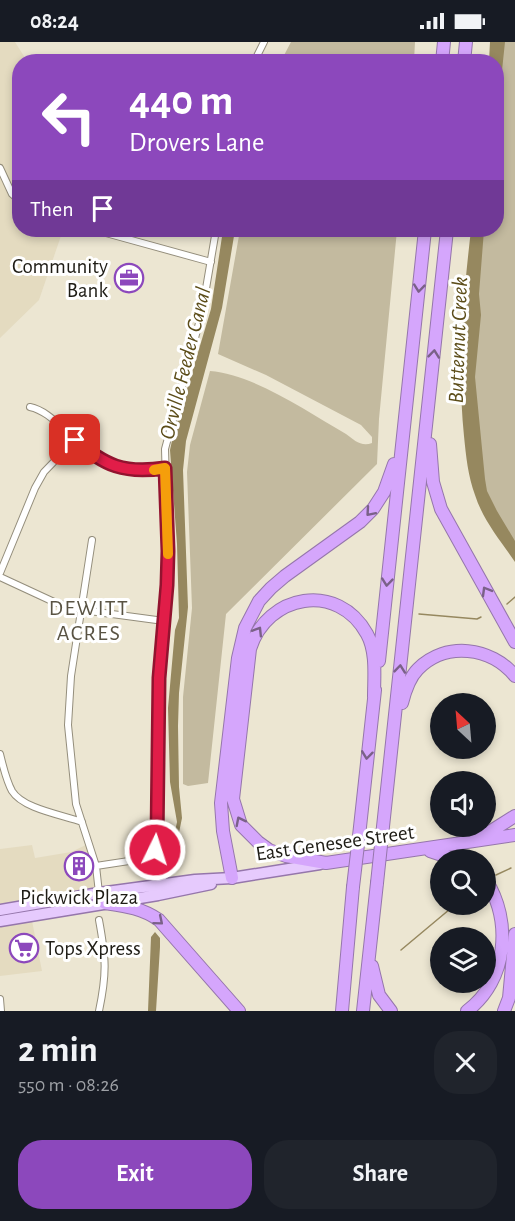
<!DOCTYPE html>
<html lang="en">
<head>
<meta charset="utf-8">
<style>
	body { margin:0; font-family:"Alegreya Sans",sans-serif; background:#20242c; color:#f1f3f6; height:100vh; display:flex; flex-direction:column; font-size:22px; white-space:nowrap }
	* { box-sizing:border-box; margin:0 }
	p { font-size:20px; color:#9ea1a6 }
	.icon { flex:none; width:33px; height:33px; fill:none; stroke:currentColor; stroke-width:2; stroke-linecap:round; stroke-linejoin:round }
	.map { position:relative; height:969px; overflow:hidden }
	.panel { display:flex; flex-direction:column; background:#171b24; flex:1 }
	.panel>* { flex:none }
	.guide { position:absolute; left:12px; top:12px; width:492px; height:183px; border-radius:24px; box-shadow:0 3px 9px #0003; background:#8c48bc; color:#fff; overflow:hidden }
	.needle { width:39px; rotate:334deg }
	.fabs { position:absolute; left:430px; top:651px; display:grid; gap:12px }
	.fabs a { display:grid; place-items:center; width:66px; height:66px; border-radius:50%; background:#171b24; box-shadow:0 3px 9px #0003; font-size:30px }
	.pin { position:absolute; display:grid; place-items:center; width:51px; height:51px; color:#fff; margin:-26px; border-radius:12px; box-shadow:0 3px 9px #0006 }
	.me { position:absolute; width:66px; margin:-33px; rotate:4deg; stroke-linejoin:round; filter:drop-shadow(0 0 4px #0008) }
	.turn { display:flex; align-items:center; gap:21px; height:126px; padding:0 18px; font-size:27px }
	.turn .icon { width:78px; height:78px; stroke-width:2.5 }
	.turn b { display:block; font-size:42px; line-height:51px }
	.then { display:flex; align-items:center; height:57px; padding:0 18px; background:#0003; gap:12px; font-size:22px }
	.round { display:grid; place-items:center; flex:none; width:63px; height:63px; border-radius:24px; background:#20242c }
	.headline { display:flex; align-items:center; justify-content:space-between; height:102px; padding:0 18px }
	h1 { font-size:36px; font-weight:600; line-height:45px }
	.action { display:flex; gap:12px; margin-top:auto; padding:12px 18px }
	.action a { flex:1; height:69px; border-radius:24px; background:#8c48bc; color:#fff; font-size:24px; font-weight:600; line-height:69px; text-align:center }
	.action a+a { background:#20242c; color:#f1f3f6 }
	.status { display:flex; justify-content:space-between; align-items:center; height:42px; padding:0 30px; background:#171b24; direction:ltr }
	.status svg { height:16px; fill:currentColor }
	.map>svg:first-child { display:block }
	.built { fill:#e4dbc0 }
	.green { fill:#c3ba9f }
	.water { fill:#96885f }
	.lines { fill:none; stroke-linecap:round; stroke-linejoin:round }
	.stream { stroke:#96885f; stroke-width:1.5 }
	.street-casing { stroke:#948e7c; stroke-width:8 }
	.primary-casing { stroke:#9576ab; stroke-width:13 }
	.highway-casing { stroke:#9576ab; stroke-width:14 }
	.street { stroke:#fff; stroke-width:6 }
	.primary { stroke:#e6cafd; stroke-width:10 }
	.highway { stroke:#d5a6fc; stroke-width:12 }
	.highway-bridge-casing { stroke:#9576ab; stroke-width:14; stroke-linecap:butt }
	.highway-bridge { stroke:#d5a6fc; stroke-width:12 }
	.oneway { stroke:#7a6188 }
	.route-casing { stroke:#92132f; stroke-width:15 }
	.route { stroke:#e11d48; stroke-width:10 }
	.slow { stroke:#f59e0b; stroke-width:10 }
	.labels { text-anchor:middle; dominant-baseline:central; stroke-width:6; stroke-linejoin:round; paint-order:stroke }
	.poi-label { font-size:21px; fill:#1e1c15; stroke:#fff; text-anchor:end }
	.street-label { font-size:21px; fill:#1e1c15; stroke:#fff }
	.water-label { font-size:22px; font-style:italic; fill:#5c4d19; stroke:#fff }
	.neighbourhood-label { font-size:22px; letter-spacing:1.5px; fill:#595343; stroke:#fff }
</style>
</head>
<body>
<div class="status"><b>08:24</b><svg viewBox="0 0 49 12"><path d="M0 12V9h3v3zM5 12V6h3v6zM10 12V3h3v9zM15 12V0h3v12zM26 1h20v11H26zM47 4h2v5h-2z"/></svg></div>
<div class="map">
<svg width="515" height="969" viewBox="0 0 515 969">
	<rect width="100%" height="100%" fill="#ece6d2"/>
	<!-- built -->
	<path class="built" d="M0,0h15l12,19 -7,1v168h43l-24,70 -39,38z
		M90,801l9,50 -4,12 -64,11 11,55 -42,5v-127l32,-4 3,13 36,-6z"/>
	<!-- green -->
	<path class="green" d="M291,0h124l-1,19h-133z
		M496,0h19v508l-32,-54 -15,-101 10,-165h18z
		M240,188h157l-18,189 -2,45 -151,150 -18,169 -20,3 -5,-2v-87l9,-89 -5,-136 3,-27 20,-74c43,3 98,41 136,63 8,6 15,13 26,9v-6l-11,-12 -95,-50 -48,-21z"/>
	<!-- water -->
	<path class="water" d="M490,0h15l-8,76 -1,-56 -7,-1z
		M223,188h12l-13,78 -36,133 -3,29 5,137 -9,86 -1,33 1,61 3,31 -8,39 -8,5v-14l7,-7 4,-19 -7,-40 -2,-74 7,-78 4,-12 -2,-74 -7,-94 3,-14 38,-127z
		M471,188h13l-5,64 2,21 -6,62 10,102 2,12 10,20 18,30v21c-15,-22 -32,-42 -40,-67 -7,-19 -9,-39 -11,-59 -7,-69 -1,-138 7,-206z
		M155,890l5,6v9l-4,64h-8l3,-74z"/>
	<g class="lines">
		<!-- stream -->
		<path class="stream" d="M507,562l8,-7
			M419,572l58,5 4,-2
			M496,833l15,-7
			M401,908l55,-46"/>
		<!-- street casing -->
		<g class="street-casing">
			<path id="street" d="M254,20l10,-20
				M0,126l12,26 8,7
				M95,188l116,32
				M30,365c14,3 25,14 35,23 34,33 51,44 100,38
				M92,498l-21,136 -3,49 8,79 20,62 3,27
				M0,531l35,-85 9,-16 31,-32
				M0,535l54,25 28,8 82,11
				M0,712c3,12 6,26 12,37 11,18 51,24 70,31
				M96,824l46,-7 13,-9 2,-11 2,-161 8,-93 1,-34 -3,-102 37,-137 14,-82
				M99,878c7,38 8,53 0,91
				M0,957l1,12"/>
		</g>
		<!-- primary casing -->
		<g class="primary-casing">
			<path id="primary" d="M0,868l99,-17 96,-13 37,-2 88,-14
				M0,879l158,-26 53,-11"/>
		</g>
		<!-- highway casing -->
		<g class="highway-casing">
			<path id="highway" d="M442,20l2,-20
				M464,20l2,-20
				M430,402l3,38 8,27 74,133
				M379,619l46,-431
				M374,655c0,-20 3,-45 -7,-63 -29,-53 -100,-40 -117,15l-17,150 8,26 17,17 11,8 17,6 40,7 189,-28
				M402,661c3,-12 7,-25 16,-34 28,-28 73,-22 97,7
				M359,794l16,-146
				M382,794l65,-606
				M480,796l35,-22
				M430,809l27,9
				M232,836l-9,-47 -2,-28 17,-145 7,-30 14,-27 12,-13 14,-12 75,-54 13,-13 11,-17 10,-28
				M105,861c20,3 37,5 54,17l80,91
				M372,924l7,29 12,16
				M342,969l11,-124
				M363,969l14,-128
				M467,969c41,-31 45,-90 19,-131
				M504,969l5,-13 6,-64"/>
		</g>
		<!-- street -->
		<use href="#street" class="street"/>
		<!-- primary -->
		<use href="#primary" class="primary"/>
		<!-- highway -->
		<use href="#highway" class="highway"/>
		<!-- highway-bridge casing -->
		<g class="highway-bridge-casing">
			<path id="highway-bridge" d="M377,841l5,-47
				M353,845l6,-51"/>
		</g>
		<!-- highway-bridge -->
		<use href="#highway-bridge" class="highway-bridge"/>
	</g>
	<!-- one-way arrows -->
	<defs><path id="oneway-chevron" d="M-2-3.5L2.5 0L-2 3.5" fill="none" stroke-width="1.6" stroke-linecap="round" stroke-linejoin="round" transform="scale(1.5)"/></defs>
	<g class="oneway">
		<use href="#oneway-chevron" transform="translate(419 246) rotate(96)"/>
		<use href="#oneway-chevron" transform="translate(434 312) rotate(-84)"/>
		<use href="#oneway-chevron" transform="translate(370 470) rotate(131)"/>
		<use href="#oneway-chevron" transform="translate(387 540) rotate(96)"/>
		<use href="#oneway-chevron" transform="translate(486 549) rotate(-120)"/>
		<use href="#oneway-chevron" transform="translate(258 589) rotate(-58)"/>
		<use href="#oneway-chevron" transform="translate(400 627) rotate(-84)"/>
		<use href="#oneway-chevron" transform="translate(367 713) rotate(97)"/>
		<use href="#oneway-chevron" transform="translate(240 779) rotate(-117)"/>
		<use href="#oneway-chevron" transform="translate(159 879) rotate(40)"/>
	</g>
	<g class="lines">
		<!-- route casing -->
		<g class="route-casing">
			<path id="route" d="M75,398c30,26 49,34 90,28l3,83 -1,34 -8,93 -2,161 -2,11"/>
		</g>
		<!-- route -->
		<use href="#route" class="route"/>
		<!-- slow -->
		<path class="slow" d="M154,428l11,-2 3,86"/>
	</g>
	<!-- icons -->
	<defs>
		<g id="office-ring" transform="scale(1.5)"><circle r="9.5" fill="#fff" stroke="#8c48bc" stroke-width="1.5"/><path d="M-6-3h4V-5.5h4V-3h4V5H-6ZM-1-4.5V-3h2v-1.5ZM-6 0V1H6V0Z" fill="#8c48bc"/></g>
		<g id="building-ring" transform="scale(1.5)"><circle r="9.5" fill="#fff" stroke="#8c48bc" stroke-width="1.5"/><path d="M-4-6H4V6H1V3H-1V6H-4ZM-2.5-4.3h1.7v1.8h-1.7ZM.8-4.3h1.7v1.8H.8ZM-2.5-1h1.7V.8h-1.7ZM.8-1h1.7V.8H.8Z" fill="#8c48bc"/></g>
		<g id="supermarket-ring" transform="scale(1.5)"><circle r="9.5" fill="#fff" stroke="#8c48bc" stroke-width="1.5"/><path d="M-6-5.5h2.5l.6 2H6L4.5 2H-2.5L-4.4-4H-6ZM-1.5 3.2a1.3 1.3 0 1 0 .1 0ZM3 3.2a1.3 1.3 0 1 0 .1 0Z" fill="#8c48bc"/></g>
	</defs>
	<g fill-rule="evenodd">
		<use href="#office-ring" x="129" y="236"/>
		<use href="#building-ring" x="79" y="824"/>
		<use href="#supermarket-ring" x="24" y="906"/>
	</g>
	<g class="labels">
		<!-- poi labels -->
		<g class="poi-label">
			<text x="108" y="224">Community<tspan x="108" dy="24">Bank</tspan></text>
			<text x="79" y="855" text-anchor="middle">Pickwick Plaza</text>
			<text x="45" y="906" text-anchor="start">Tops Xpress</text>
		</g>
		<!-- street labels -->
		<g class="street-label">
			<text transform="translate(335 801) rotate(-8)">East Genesee Street</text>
		</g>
		<!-- water labels -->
		<g class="water-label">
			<text transform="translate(458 298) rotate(-88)">Butternut Creek</text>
			<text transform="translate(185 321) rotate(-76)">Orville Feeder Canal</text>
		</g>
		<!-- neighbourhood labels -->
		<g class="neighbourhood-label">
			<text x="89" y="566">DEWITT<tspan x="89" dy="25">ACRES</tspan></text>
		</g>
	</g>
</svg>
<div class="fabs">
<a><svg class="needle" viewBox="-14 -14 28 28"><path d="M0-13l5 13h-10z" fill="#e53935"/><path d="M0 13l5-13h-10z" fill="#9ea1a6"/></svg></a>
<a><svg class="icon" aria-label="sound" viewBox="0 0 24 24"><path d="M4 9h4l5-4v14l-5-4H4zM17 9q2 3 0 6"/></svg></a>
<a><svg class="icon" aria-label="search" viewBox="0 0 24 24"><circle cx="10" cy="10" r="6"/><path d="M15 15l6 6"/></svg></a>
<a><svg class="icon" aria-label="layers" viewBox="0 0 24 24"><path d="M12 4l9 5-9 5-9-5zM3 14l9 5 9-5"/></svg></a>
</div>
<div class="pin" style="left:75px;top:398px;background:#d93025"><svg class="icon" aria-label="arrive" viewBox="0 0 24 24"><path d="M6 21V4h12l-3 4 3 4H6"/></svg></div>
<svg class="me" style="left:155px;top:808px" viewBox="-20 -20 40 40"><circle r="17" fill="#e11d48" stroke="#fff" stroke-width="3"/><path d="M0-11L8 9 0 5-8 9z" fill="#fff"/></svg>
<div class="guide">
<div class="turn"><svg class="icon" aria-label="left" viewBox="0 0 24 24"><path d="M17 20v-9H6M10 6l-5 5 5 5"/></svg><div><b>440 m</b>Drovers Lane</div></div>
<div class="then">Then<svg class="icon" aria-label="arrive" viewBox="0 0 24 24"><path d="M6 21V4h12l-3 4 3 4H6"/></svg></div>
</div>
</div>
<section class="panel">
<div class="headline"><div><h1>2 min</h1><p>550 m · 08:26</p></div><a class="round"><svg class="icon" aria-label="close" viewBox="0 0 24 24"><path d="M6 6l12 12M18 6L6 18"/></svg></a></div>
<div class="action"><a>Exit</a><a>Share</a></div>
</section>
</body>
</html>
